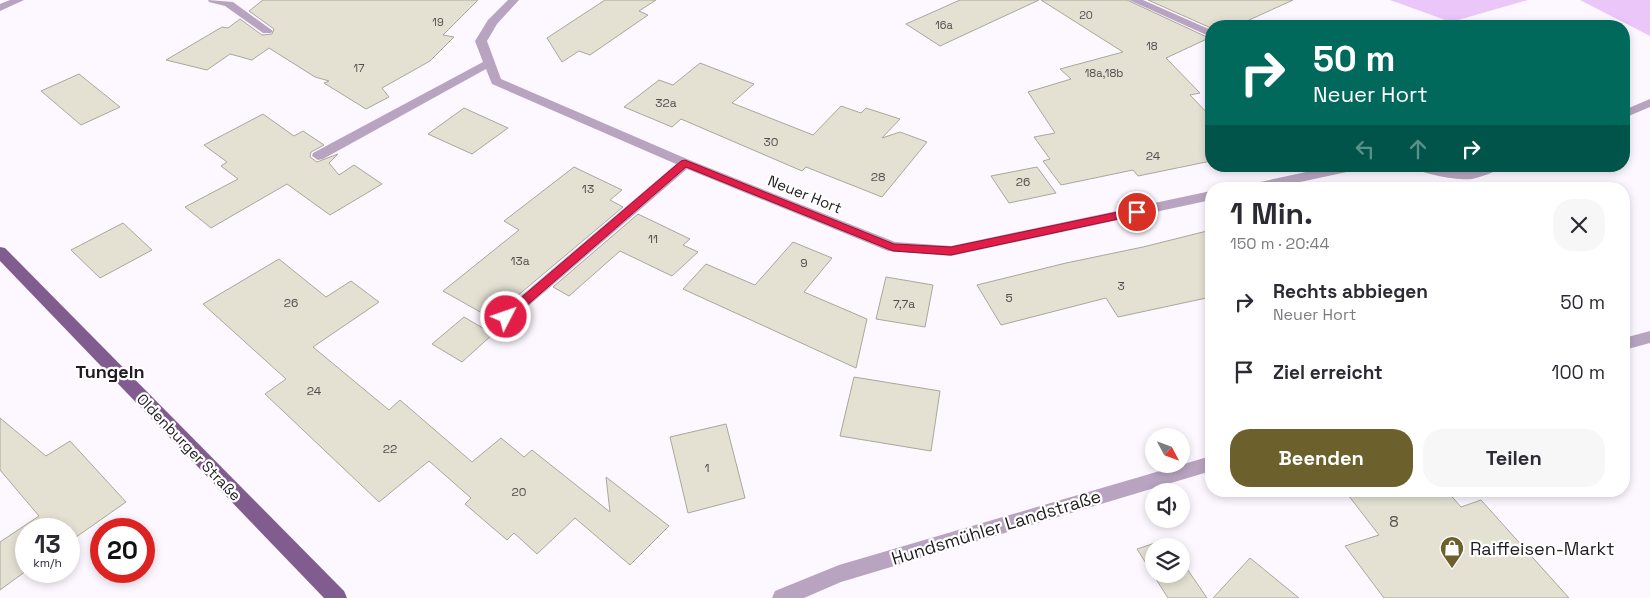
<!DOCTYPE html>
<html lang="de">
<head>
<meta charset="utf-8">
<style>
	body { margin:0; font-family:"Space Grotesk",sans-serif; background:#f7f7f7; color:#2b2b33; height:100vh; display:flex; flex-direction:column; font-size:19px; white-space:nowrap }
	* { box-sizing:border-box; margin:0 }
	p { font-size:16px; color:#7c7c81 }
	.icon { flex:none; width:28px; height:28px; fill:none; stroke:currentColor; stroke-width:2; stroke-linecap:round; stroke-linejoin:round }
	.map { position:relative; flex:1; overflow:hidden }
	.sheet { position:absolute; left:1205px; top:182px; width:425px; height:315px; display:flex; flex-direction:column; background:#fff; border-radius:20px; box-shadow:0 2px 8px #0003 }
	.sheet>* { flex:none }
	.top-card { position:absolute; left:1205px; top:20px; width:425px; height:152px; border-radius:20px; box-shadow:0 2px 8px #0003; background:#00695c; color:#fff; overflow:hidden }
	.needle { width:32px; rotate:131deg }
	.tools { position:absolute; left:1145px; top:428px; display:grid; gap:10px }
	.tools a { display:grid; place-items:center; width:45px; height:45px; border-radius:50%; background:#fff; box-shadow:0 2px 8px #0003; font-size:25px }
	.speed { position:absolute; left:15px; top:518px; display:flex; gap:10px; font-size:25px; font-weight:700; text-align:center }
	.speed>* { display:grid; place-content:center; width:65px; height:65px; border-radius:50%; background:#fff; box-shadow:0 2px 8px #0003; line-height:1 }
	.speed small { font-size:12px; font-weight:400 }
	.speed .limit { border:8px solid #d22; background:#fff; color:#111 }
	.pin { position:absolute; display:grid; place-items:center; width:42px; height:42px; color:#fff; margin:-21px; border:2px solid #fff; border-radius:50%; box-shadow:0 1px 5px #0007 }
	.me { position:absolute; width:55px; margin:-28px; rotate:49deg; stroke-linejoin:round; filter:drop-shadow(0 0 4px #0008) }
	.turn { display:flex; align-items:center; gap:18px; height:105px; padding:0 25px; font-size:22px }
	.turn .icon { width:65px; height:65px; stroke-width:2.5 }
	.turn b { display:block; font-size:35px; line-height:42px }
	.lanes { display:flex; align-items:center; height:48px; padding:0 25px; background:#0003; justify-content:center; gap:25px; direction:ltr }
	.lanes .off { opacity:.35 }
	.round { display:grid; place-items:center; flex:none; width:52px; height:52px; border-radius:20px; background:#f7f7f7 }
	.summary { display:flex; align-items:center; justify-content:space-between; height:85px; padding:0 25px }
	h1 { font-size:30px; font-weight:700; line-height:38px }
	.primary-button { display:flex; gap:10px; margin-top:auto; padding:10px 25px }
	.primary-button a { flex:1; height:58px; border-radius:20px; background:#6c602d; color:#fff; font-size:20px; font-weight:700; line-height:58px; text-align:center }
	.primary-button a+a { background:#f7f7f7; color:#2b2b33 }
	ul { padding:0; list-style:none }
	li { display:flex; align-items:center; gap:15px; height:70px; padding:0 25px }
	li div { flex:1 }
	li b { display:block; font-size:19px }
	li em { font-style:normal }
	.map>svg:first-child { display:block }
	.green { fill:#ebc7f9 }
	.building { fill:#e4e1d3; stroke:#aaa79a }
	.lines { fill:none; stroke-linecap:round; stroke-linejoin:round }
	.minor { fill:#b8a4c0; fill-rule:evenodd }
	.major { fill:#805d8e; fill-rule:evenodd }
	.route { fill:#e11d48; stroke:#92132f }
	.labels { text-anchor:middle; dominant-baseline:central; stroke-width:4.5; stroke-linejoin:round; paint-order:stroke }
	.far-number-label { font-size:11px; fill:#514d4e }
	.number-label { font-size:12px; fill:#514d4e }
	.street-label { font-size:15px; fill:#201c21; stroke:#fff }
	.near-number-label { font-size:15px; fill:#514d4e }
	.quarter-label { font-size:18px; font-weight:bold; fill:#201c21; stroke:#fff }
	.near-street-label { font-size:18px; fill:#201c21; stroke:#fff }
	.near-poi-label { font-size:18px; fill:#201c21; stroke:#fff; text-anchor:start }
</style>
</head>
<body>
<div class="map">
<svg width="1650" height="598" viewBox="0 0 1650 598">
	<rect width="100%" height="100%" fill="#fdf7ff"/>
	<!-- green -->
	<path class="green" d="M1390,0h138l-77,22z
		M1580,0h70v36z"/>
	<!-- building -->
	<path class="building" d="M263,0h215l-35,35 11,2 -24,24 -48,27 7,9 -23,12 -42,-26 5,-2 -14,-4 -46,-29 -17,12 -22,-6 -23,16 -41,-10 56,-33 6,1 12,-9 22,16 10,-1 2,-5 -25,-18z
		M605,0h51l-17,11 9,4 -58,40 -11,-4 -17,11 -15,-24z
		M960,0h79l-99,46 -34,-22z
		M1041,0h86l82,38 -43,20 34,35 -10,2 21,22v44l-73,15 -5,-6 -72,15 -18,-24 7,-2 -16,-22 21,-4 -27,-41 43,-13 -11,-10 63,-17z
		M1148,0h145l-57,26h-25v2z
		M700,63l54,21 -22,19 81,32 28,-29 20,7 5,-5 34,11 -18,19 18,-6 27,10 -45,55 -76,-30 -4,4 -121,-52 -9,8 -48,-20 35,-27 14,5z
		M79,74l41,33 -39,18 -40,-34z
		M464,108l44,20 -36,26 -44,-20z
		M263,114l31,22 9,-5 21,14 -13,7 -1,5 7,5 21,-8 -9,9 10,12 15,-10 28,19 -52,31 -43,-31 -76,44 -26,-21 53,-28 -17,-13 6,-4 -23,-17z
		M574,167l48,23 -12,10 13,7 -132,111 -48,-27 76,-61 -15,-9z
		M1037,167l19,26 -47,10 -18,-27z
		M638,214l52,25 -7,6 15,7 -26,24 -52,-25 -51,45 -16,-9z
		M123,223l29,27 -52,28 -29,-28z
		M1211,230v67l-93,20 -12,-19 -105,27 -24,-40 89,-22 77,-16z
		M793,242l39,16 -28,34 63,27 -11,49 -173,-79 23,-25 49,21z
		M279,259l47,38 25,-16 28,21 -66,45 76,63 11,-10 72,62 29,-24 23,19 8,-7 78,62 -4,-35 63,49 -39,39 -55,-47 -38,36 -23,-21 -7,7 -42,-36 6,-6 -42,-37 -50,41 -114,-108 21,-15 -83,-75z
		M886,277l47,8 -8,42 -49,-8z
		M464,317l29,17 -31,28 -30,-18z
		M854,377l86,14 -9,60 -91,-15z
		M0,418l46,38 24,-15 56,61 -57,40v-13h-43v42l-26,19v-48l39,-26 -39,-46z
		M726,424l19,74 -57,15 -18,-76z
		M1345,491h102l14,16 20,-7 88,98h-185l-39,-52 34,-11z
		M1167,539l5,7h-18v28h27v-14l26,38h-39l-31,-49z
		M1250,558l49,40h-86z"/>
	<g class="lines">
		<!-- minor -->
		<path class="minor" d="M10,0h14l-24,11v-7z
			M208,0l25,2 40,29 -2,2h-8l-38,-27 -16,-4z
			M508,0h11l-22,24 -10,17 14,38 186,80 208,83 56,4 260,-55v9l-260,56 -63,-5 -201,-82 -176,152 -5,2 -5,-2 -3,-4 3,-4 175,-149 -184,-80 -6,-15 -163,90 -5,1 -6,-4 1,-3 170,-91 -8,-21 13,-21z
			M1129,0h14l68,30v7z
			M1650,99v8l-26,11v-8z
			M1334,166h28l-6,4 -88,19h-29l7,-4z
			M1412,166h25l32,5 14,-5h20l-1,3c-10,3 -20,8 -30,10 -11,2 -54,-5 -60,-13z
			M1650,331v12l-26,7v-12z
			M1211,456v15l-370,111 -37,16h-32l3,-7 64,-26z"/>
		<!-- major -->
		<path class="major" d="M0,247l5,1 339,343 3,7h-23l-324,-337z"/>
	</g>
	<!-- route -->
	<path class="route" d="M685,160l209,84 57,3 186,-39 5,4 -5,3 -186,40 -58,-4 -207,-84 -176,153h-8l-2,-3 2,-3 179,-153z"/>
	<!-- icons -->
	<defs>
		<g id="shop-pin" transform="scale(1.25)"><path d="M0 17L-7.5 6A9.5 9.5 0 1 1 7.5 6Z" fill="#6c602d" stroke="#fff"/><path d="M-5-2.5h2.3a2.7 3.5 0 0 1 5.4 0H5L5.5 6h-11ZM-1.5-2.5h3a1.5 2.3 0 0 0-3 0Z" fill="#fff"/></g>
	</defs>
	<g fill-rule="evenodd">
		<use href="#shop-pin" x="1452" y="548"/>
	</g>
	<g class="labels">
		<!-- far-number labels -->
		<g class="far-number-label">
			<text x="1086" y="15">20</text>
			<text x="438" y="22">19</text>
			<text x="944" y="25">16a</text>
			<text x="1152" y="46">18</text>
			<text x="359" y="68">17</text>
			<text x="1104" y="73">18a,18b</text>
		</g>
		<!-- number labels -->
		<g class="number-label">
			<text x="666" y="103">32a</text>
			<text x="771" y="142">30</text>
			<text x="1153" y="156">24</text>
			<text x="878" y="177">28</text>
			<text x="1023" y="182">26</text>
			<text x="588" y="189">13</text>
			<text x="653" y="239">11</text>
			<text x="520" y="261">13a</text>
			<text x="804" y="263">9</text>
			<text x="1121" y="286">3</text>
			<text x="1009" y="298">5</text>
			<text x="291" y="303">26</text>
			<text x="904" y="304">7,7a</text>
			<text x="314" y="391">24</text>
			<text x="390" y="449">22</text>
			<text x="707" y="468">1</text>
			<text x="519" y="492">20</text>
		</g>
		<!-- street labels -->
		<g class="street-label">
			<text transform="translate(805 194) rotate(22)">Neuer Hort</text>
			<text transform="translate(189 447) rotate(46)">Oldenburger Straße</text>
		</g>
		<!-- near-number labels -->
		<g class="near-number-label">
			<text x="1394" y="521">8</text>
		</g>
		<!-- quarter labels -->
		<g class="quarter-label">
			<text x="110" y="371">Tungeln</text>
		</g>
		<!-- near-street labels -->
		<g class="near-street-label">
			<text transform="translate(996 527) rotate(-17)">Hundsmühler Landstraße</text>
		</g>
		<!-- near-poi labels -->
		<g class="near-poi-label">
			<text x="1470" y="548">Raiffeisen-Markt</text>
		</g>
	</g>
</svg>
<div class="tools">
<a><svg class="needle" viewBox="-14 -14 28 28"><path d="M0-13l5 13h-10z" fill="#e53935"/><path d="M0 13l5-13h-10z" fill="#7c7c81"/></svg></a>
<a><svg class="icon" aria-label="sound" viewBox="0 0 24 24"><path d="M4 9h4l5-4v14l-5-4H4zM17 9q2 3 0 6"/></svg></a>
<a><svg class="icon" aria-label="layers" viewBox="0 0 24 24"><path d="M12 4l9 5-9 5-9-5zM3 14l9 5 9-5"/></svg></a>
</div>
<div class="speed"><div>13<small>km/h</small></div><div class="limit">20</div></div>
<div class="pin" style="left:1137px;top:212px;background:#d93025"><svg class="icon" aria-label="arrive" viewBox="0 0 24 24"><path d="M6 21V4h12l-3 4 3 4H6"/></svg></div>
<svg class="me" style="left:506px;top:317px" viewBox="-20 -20 40 40"><circle r="17" fill="#e11d48" stroke="#fff" stroke-width="3"/><path d="M0-11L8 9 0 5-8 9z" fill="#fff"/></svg>
<div class="top-card">
<div class="turn"><svg class="icon" aria-label="right" viewBox="0 0 24 24"><path d="M7 20v-9h11M14 6l5 5-5 5"/></svg><div><b>50 m</b>Neuer Hort</div></div>
<div class="lanes"><svg class="icon off" aria-label="left" viewBox="0 0 24 24"><path d="M17 20v-9H6M10 6l-5 5 5 5"/></svg><svg class="icon off" aria-label="ahead" viewBox="0 0 24 24"><path d="M12 20V5M6 11l6-6 6 6"/></svg><svg class="icon" aria-label="right" viewBox="0 0 24 24"><path d="M7 20v-9h11M14 6l5 5-5 5"/></svg></div>
</div>
<section class="sheet">
<div class="summary"><div><h1>1 Min.</h1><p>150 m · 20:44</p></div><a class="round"><svg class="icon" aria-label="close" viewBox="0 0 24 24"><path d="M6 6l12 12M18 6L6 18"/></svg></a></div>
<ul>
<li><svg class="icon" aria-label="right" viewBox="0 0 24 24"><path d="M7 20v-9h11M14 6l5 5-5 5"/></svg><div><b>Rechts abbiegen</b><p>Neuer Hort</p></div><em>50 m</em></li>
<li><svg class="icon" aria-label="arrive" viewBox="0 0 24 24"><path d="M6 21V4h12l-3 4 3 4H6"/></svg><div><b>Ziel erreicht</b></div><em>100 m</em></li>
</ul>
<div class="primary-button"><a>Beenden</a><a>Teilen</a></div>
</section>
</div>
</body>
</html>
